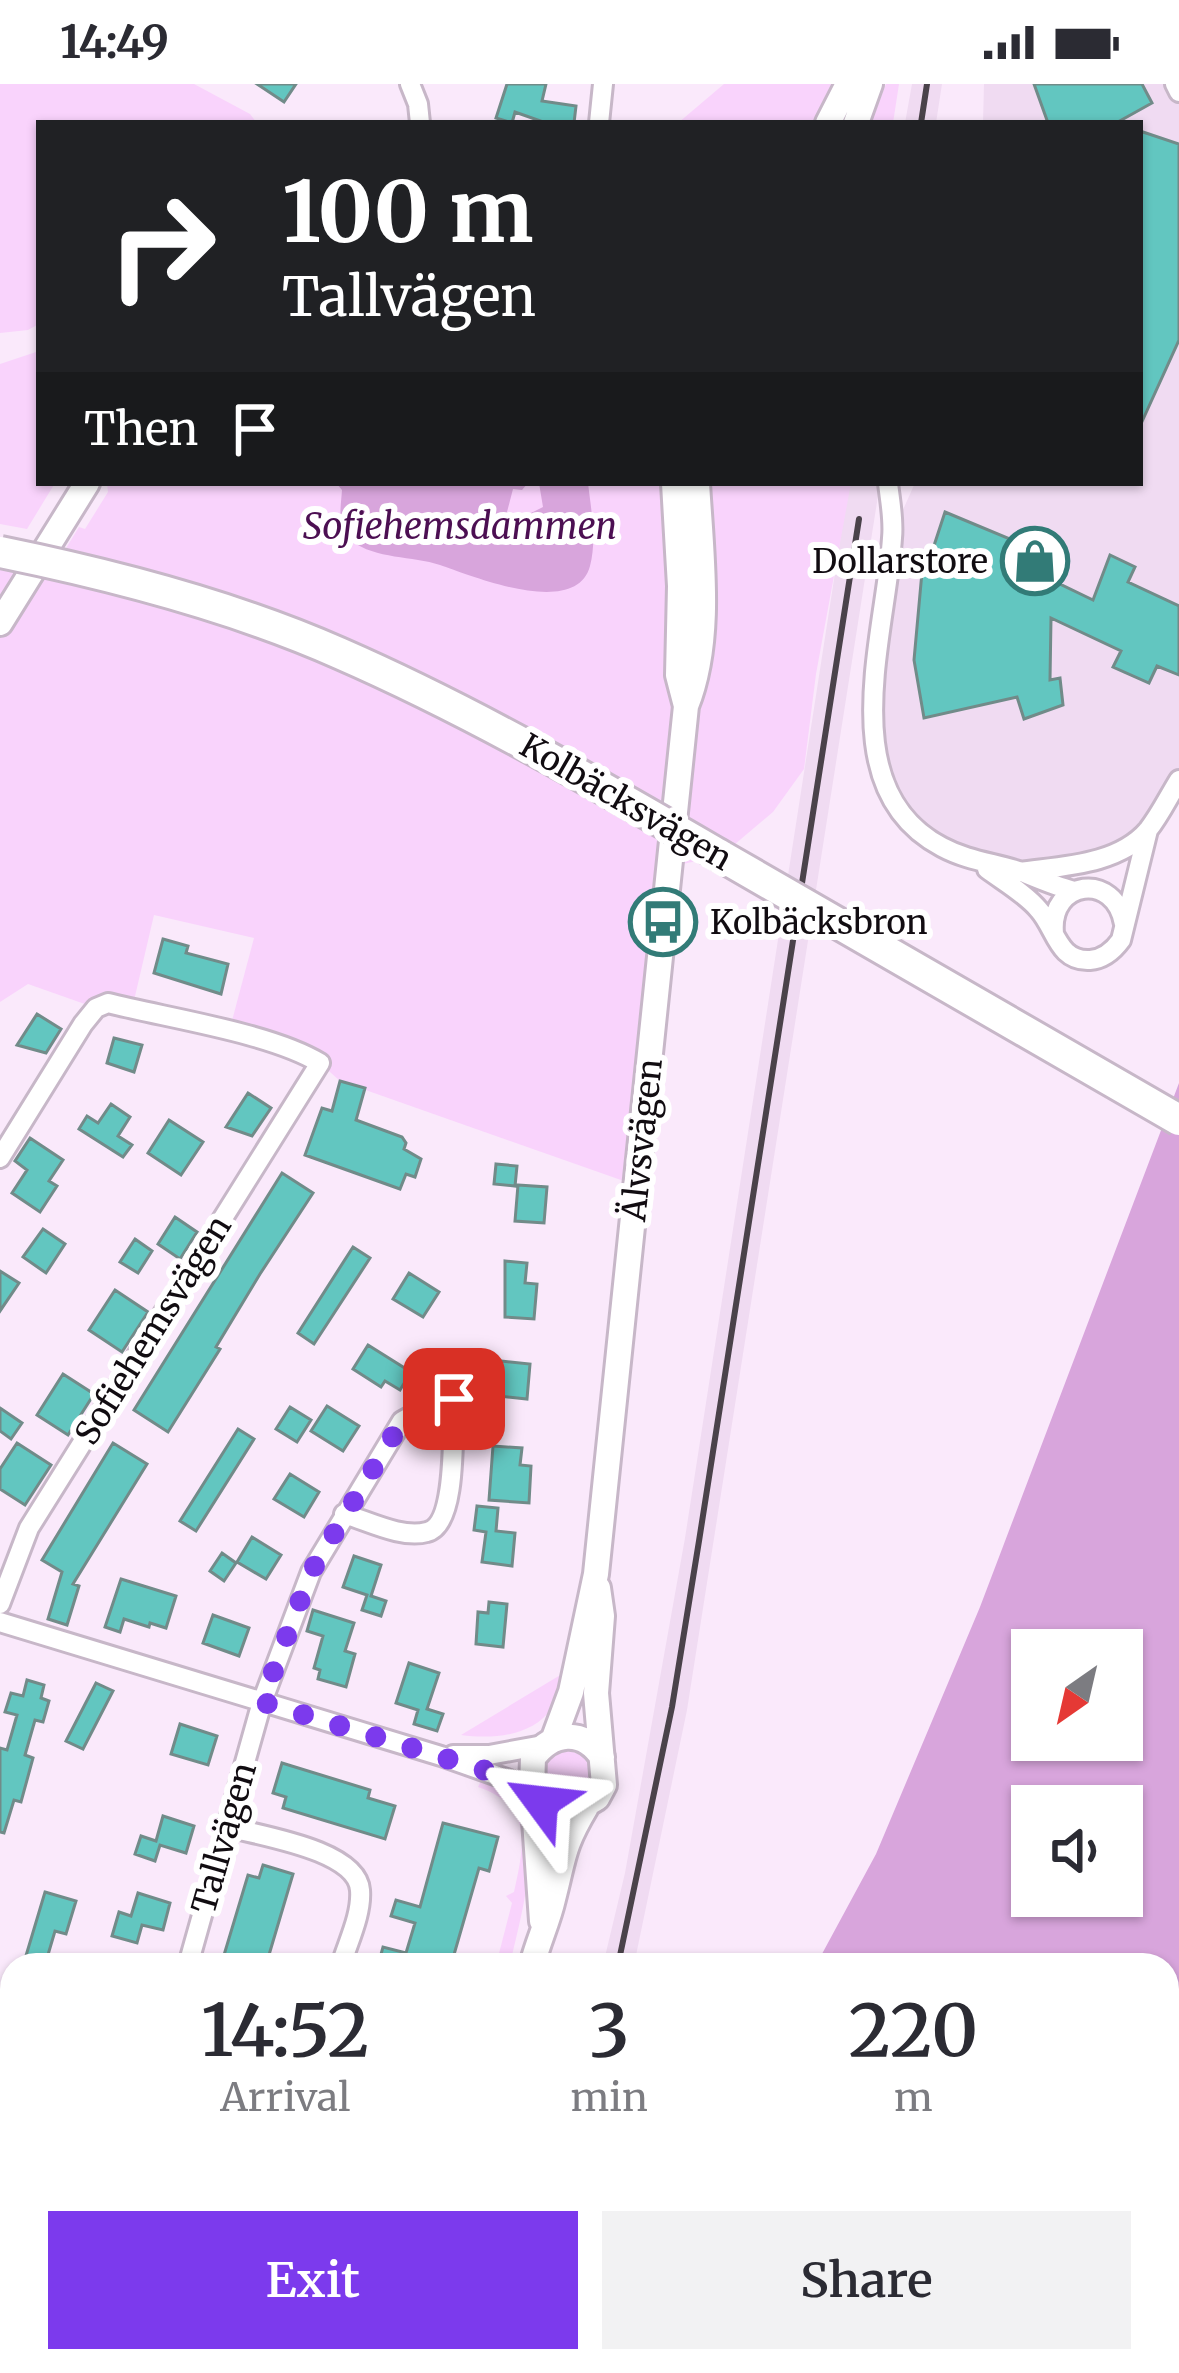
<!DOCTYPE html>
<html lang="en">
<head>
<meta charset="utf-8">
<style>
	body { margin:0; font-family:Merriweather,serif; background:#f2f2f3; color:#2b2b33; height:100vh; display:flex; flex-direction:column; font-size:45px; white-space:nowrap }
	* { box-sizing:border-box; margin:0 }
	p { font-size:39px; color:#7c7c81 }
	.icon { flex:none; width:66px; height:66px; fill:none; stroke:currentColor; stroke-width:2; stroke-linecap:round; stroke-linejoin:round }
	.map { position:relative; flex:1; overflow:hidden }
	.side { position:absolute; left:0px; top:1869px; width:1179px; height:420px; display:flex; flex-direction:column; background:#fff; border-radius:36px 36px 0 0; box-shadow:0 3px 9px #0004 }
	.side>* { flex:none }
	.banner { position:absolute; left:36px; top:36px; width:1107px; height:366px; border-radius:0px; box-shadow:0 3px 9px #0004; background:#202124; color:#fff; overflow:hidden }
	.needle { width:78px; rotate:214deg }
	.buttons { position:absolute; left:1011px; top:1545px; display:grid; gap:24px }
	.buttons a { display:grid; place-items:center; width:132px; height:132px; border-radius:0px; background:#fff; box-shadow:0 3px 9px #0004; font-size:60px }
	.pin { position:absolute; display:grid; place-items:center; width:102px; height:102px; color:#fff; margin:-51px; border-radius:24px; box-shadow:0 6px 18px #0006 }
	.me { position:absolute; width:132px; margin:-66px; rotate:300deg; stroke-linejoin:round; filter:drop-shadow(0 0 9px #0008) }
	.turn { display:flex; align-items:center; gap:42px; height:252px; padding:0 48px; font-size:54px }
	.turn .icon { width:156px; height:156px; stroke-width:2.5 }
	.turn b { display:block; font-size:84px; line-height:102px }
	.then { display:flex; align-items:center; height:114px; padding:0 48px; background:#0003; gap:24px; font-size:45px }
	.eta { display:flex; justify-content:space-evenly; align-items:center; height:204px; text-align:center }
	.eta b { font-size:72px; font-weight:600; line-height:84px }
	.action { display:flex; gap:24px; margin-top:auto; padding:24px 48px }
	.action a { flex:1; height:138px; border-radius:0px; background:#7c3aed; color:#fff; font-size:48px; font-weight:600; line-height:138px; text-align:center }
	.action a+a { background:#f2f2f3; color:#2b2b33 }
	.status { display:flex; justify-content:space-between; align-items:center; height:84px; padding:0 60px; background:#fff; direction:ltr }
	.status svg { height:33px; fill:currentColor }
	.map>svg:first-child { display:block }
	.built { fill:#f0dbf2 }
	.green { fill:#f9d3fc }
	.water { fill:#d8a5dc; fill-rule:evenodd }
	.building { fill:#62c6c0; stroke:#718b89; stroke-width:3 }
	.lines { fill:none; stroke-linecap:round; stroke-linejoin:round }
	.minor-casing { stroke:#c7b7c8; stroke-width:24 }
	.secondary-casing { stroke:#c7b7c8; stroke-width:30 }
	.minor { stroke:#fff; stroke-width:18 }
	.secondary { stroke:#fff; stroke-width:24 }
	.rail { stroke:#4a424a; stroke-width:6 }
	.trunk-bridge-casing { stroke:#c7b7c8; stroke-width:36; stroke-linecap:butt }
	.trunk-bridge { stroke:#fff; stroke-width:30 }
	.route { stroke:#7c3aed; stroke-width:21; stroke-dasharray:0 37.8 }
	.labels { text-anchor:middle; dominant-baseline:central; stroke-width:12; stroke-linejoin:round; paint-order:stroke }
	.poi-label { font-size:33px; fill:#110c11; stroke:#fff; text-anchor:end }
	.street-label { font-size:33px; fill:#110c11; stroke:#fff }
	.water-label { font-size:36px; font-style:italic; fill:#4c0f52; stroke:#fff }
</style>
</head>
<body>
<div class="status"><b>14:49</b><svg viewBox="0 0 49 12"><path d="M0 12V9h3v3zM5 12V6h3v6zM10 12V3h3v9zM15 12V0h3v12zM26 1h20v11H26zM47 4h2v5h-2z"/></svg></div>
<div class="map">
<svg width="1179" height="2289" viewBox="0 0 1179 2289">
	<rect width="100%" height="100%" fill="#fae9fb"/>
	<!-- built -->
	<path class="built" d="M912,0h30l-6,39h-31z
		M984,0h195v696l-55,70 -104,22 -96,-38 -48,-78 17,-224 22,-49h225v-360h-157z
		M849,399h31l-193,1227 -53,255h-31l22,-92 60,-335z"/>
	<!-- green -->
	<path class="green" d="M0,0h194l56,30 7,9h-218v201l-11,6 -28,3z
		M724,0h111l-22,39h-135z
		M886,0h13l-6,39h-22z
		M39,267v132h16l-28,46 -27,-5v-160z
		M107,399h744l-35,191 -12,95 -31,43 -52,44 -53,11 -30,319 -298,-105 -20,-18 -91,-31 25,-94 -100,-23 -22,94 -36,-1 -68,-24 -28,18v-437l49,11 30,-49 6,2 23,-37z
		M567,1587c-4,11 -8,27 -15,37 -20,29 -60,31 -91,27z
		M576,1653l28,48 -53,23 -18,-50z
		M481,1697c77,23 41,126 29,184h-14l16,-62 -6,-7 8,-4c10,-46 20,-86 -36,-105z"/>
	<!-- water -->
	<path class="water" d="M336,399h192l-6,7 -9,-1 -6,23 12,7 24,-12 -4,-24h49c3,26 9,57 2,83 -14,53 -118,10 -150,-1 -27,-9 -65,-6 -88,-24 -16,-13 -11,-34 -10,-51z
		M1179,999v1290h-579l5,-12h562v-396h-351l60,-111 104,-247zM1032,1566h90v90h-90zM1032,1722h90v90h-90z"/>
	<!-- building -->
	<path class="building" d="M257,0h39l-12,18z
		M507,0h39l-4,17 34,5 -2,17h-28l-31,-11 -3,11 -16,-5z
		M1034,0h108l10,19 -36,20h-68z
		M1140,47l39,13v196l-39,86z
		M945,428l101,42 -3,5 24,11 -7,14 33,16 17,-45 25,12 -7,15 51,24v69l-22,-9 -8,17 -36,-16 8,-16 -70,-33 -1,62 10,-2 3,27 -39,14 -7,-22 -93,21 -10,-58 8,-88 3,1z
		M163,855l25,7 -2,7 42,11 -7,30 -67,-21z
		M37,930l24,15 -15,24 -29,-8z
		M114,954l28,7 -8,27 -27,-9z
		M340,997l25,7 -9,32 46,17 4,6 -2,6 17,10 -6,18 -9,-3 -6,15 -95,-34 17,-47 10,3z
		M248,1009l23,15 -19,28 -26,-9z
		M111,1020l19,13 -12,19 14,9 -9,12 -44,-28 8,-13 11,7z
		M169,1036l34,22 -22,33 -33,-22z
		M30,1054l33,22 -14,21 8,5 -17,26 -28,-19 15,-23 -12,-9z
		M496,1080l21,2 -2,20 -21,-2z
		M282,1089l31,20 -53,81 -44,73 4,2 -52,83 -34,-22z
		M518,1101l29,2 -3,36 -29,-2z
		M175,1133l22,15 -17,27 -22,-15z
		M43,1145l22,15 -19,29 -23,-16z
		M135,1155l17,12 -14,22 -18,-11z
		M353,1163l17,11 -56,86 -16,-11z
		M505,1177l22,2 -2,20 12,1 -3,35 -29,-2z
		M0,1187l19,12 -19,28z
		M409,1189l30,19 -16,25 -30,-18z
		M115,1206l33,22 -26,40 -33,-22z
		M368,1261l43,27 -11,18 -15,-9 -4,6 -28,-18z
		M501,1277l29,3 -3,35 -29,-3z
		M63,1290l31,20 -26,41 -31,-20z
		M327,1322l32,20 -16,25 -32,-20z
		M290,1323l21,13 -14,22 -21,-13z
		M0,1324l22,15 -11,16 -11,-8z
		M238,1345l16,10 -58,92 -16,-10z
		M17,1359l34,22 -26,40 -25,-16v-20z
		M113,1359l34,21 -74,120 6,2 -12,39 -19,-6 14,-47 -20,-12z
		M493,1362l29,2 -2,17 11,1 -2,37 -40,-3z
		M290,1390l29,18 -15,25 -30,-18z
		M477,1422l21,2 -2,23 19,2 -3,33 -30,-4 4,-30 -12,-2z
		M252,1453l29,18 -15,24 -29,-17z
		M222,1469l14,10 -12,18 -14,-10z
		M354,1472l27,9 -10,31 15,5 -5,15 -19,-6 5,-15 -24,-8z
		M121,1495l55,17 -10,32 -16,-5 -1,4 -25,-8 -4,13 -15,-5z
		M489,1518l18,2 -4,43 -27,-3 2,-32 10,1z
		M313,1526l41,13 -9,28 10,3 -9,33 -28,-8 2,-9 -6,-2 9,-32 -16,-5z
		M213,1531l36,13 -10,28 -36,-13z
		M409,1579l30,10 -12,36 16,5 -6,17 -23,-7 4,-14 -22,-7z
		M27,1596l17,5 -3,13 8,3 -6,21 -8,-2 -10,35 8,3 -12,44 -7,-2 -10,33 -4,-1v-84l7,2 10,-35 -12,-3 6,-19 12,3z
		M96,1599l17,8 -30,58 -17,-8z
		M180,1640l37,12 -9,29 -37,-11z
		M282,1679l88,27 -2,8 27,8 -10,33 -102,-31 3,-11 -13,-4z
		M163,1732l31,10 -8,27 -26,-8 -5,16 -20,-7 6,-18 15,5z
		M443,1739l55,14 -9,34 -10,-3 -28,97h-73l5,-18 23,6 9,-30 -24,-7 5,-16 24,7z
		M263,1781l30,9 -27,91h-45l27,-90 11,3z
		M45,1808l31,9 -10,33 -11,-3 -10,34 -20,-6z
		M138,1809l32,10 -7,27 -21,-5 -5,18 -25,-7 7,-24 12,4z"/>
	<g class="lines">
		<!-- minor casing -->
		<g class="minor-casing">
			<path id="minor" d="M410,0l8,20 2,19
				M1175,0l4,8
				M599,39l4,-39
				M888,399c2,18 6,37 4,55 -6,96 -61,251 50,309 26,14 53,16 80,25 17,7 33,14 52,19
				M987,785c16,12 39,25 52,41 17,19 19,52 51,50 14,-1 23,-9 31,-20l27,-110
				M1020,788c42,-6 98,-7 128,-42 12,-15 21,-34 31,-50
				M1054,849c-5,-53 61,-62 70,-9
				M0,1074l83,-134 13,-16 12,-5c59,15 163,30 212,60l-291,465 -29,76
				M0,1538l441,134 91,32
				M453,1671h36l54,-10
				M228,1743c33,9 129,23 132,63 2,24 -12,52 -19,75
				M188,1881l74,-263 49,-130 91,-151 27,-15 25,-7c-2,29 4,126 -27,133 -25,7 -59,-11 -83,-18
				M0,2105l12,4
				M123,2277l37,12
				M72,2289l4,-12"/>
		</g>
		<!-- secondary casing -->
		<g class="secondary-casing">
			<path id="secondary" d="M828,39l20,-39
				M856,39l14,-39
				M674,399l6,103 -2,89 8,31
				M0,539l87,-140
				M598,1504l4,28 -6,77 8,92 -7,13 -22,13 -24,-3 -19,-20 1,-30c19,-26 49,-30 69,-1
				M554,1654l17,-46 25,-118 90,-868c27,-67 15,-152 11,-223
				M533,1708l9,129
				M532,1881c6,-23 16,-44 21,-66 11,-42 9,-52 33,-92
				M418,2289l4,-12"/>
		</g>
		<!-- minor -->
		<use href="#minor" class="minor"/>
		<!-- secondary -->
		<use href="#secondary" class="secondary"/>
		<!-- rail -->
		<path class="rail" d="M921,39l6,-39
			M618,1881l54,-258 27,-166 160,-1022
			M496,2289l5,-12"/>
		<!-- trunk-bridge casing -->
		<g class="trunk-bridge-casing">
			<path id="trunk-bridge" d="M0,468c113,23 233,54 339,101 133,58 258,131 384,204 152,88 304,176 456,263"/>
		</g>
		<!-- trunk-bridge -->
		<use href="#trunk-bridge" class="trunk-bridge"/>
	</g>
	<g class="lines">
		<!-- route -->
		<path class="route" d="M454,1315l-41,13 -11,9 -91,151 -49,130 222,68 48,19 9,13"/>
	</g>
	<!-- icons -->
	<defs>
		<g id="shop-ring" transform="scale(3.45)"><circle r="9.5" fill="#fff" stroke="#327b77" stroke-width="1.5"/><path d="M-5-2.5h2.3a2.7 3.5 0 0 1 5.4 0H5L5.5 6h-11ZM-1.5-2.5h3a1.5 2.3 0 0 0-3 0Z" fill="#327b77"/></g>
		<g id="bus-ring" transform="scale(3.45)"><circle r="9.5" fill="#fff" stroke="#327b77" stroke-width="1.5"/><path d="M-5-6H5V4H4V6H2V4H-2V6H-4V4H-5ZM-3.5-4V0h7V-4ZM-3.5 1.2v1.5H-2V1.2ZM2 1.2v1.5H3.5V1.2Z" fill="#327b77"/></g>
	</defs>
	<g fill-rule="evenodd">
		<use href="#shop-ring" x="1035" y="477"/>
		<use href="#bus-ring" x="663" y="838"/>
	</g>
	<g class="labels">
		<!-- poi labels -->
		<g class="poi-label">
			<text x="988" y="477">Dollarstore</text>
			<text x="710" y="838" text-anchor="start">Kolbäcksbron</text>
		</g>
		<!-- street labels -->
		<g class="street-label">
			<text transform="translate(626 718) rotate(30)">Kolbäcksvägen</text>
			<text transform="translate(642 1056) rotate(-84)">Älvsvägen</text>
			<text transform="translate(153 1246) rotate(-58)">Sofiehemsvägen</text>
			<text transform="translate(224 1754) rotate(-74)">Tallvägen</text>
		</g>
		<!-- water labels -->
		<g class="water-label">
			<text x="460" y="442">Sofiehemsdammen</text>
		</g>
	</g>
</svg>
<div class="buttons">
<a><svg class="needle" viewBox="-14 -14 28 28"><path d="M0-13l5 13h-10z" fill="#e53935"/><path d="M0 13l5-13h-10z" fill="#7c7c81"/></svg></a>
<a><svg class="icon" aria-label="sound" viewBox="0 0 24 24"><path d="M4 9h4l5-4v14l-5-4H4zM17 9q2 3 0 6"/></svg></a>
</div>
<div class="pin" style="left:454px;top:1315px;background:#d93025"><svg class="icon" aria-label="arrive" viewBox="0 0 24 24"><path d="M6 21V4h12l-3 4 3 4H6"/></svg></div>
<svg class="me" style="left:541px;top:1718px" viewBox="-20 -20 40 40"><path d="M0-17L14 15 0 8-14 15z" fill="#7c3aed" stroke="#fff" stroke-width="4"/></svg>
<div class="banner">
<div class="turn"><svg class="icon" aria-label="right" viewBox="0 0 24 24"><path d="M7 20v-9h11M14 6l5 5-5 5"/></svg><div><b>100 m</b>Tallvägen</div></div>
<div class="then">Then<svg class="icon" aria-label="arrive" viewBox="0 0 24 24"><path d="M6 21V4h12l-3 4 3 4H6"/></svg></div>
</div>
<section class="side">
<div class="eta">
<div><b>14:52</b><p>Arrival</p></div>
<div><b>3</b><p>min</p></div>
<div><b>220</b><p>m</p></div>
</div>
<div class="action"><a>Exit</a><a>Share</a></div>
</section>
</div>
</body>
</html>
